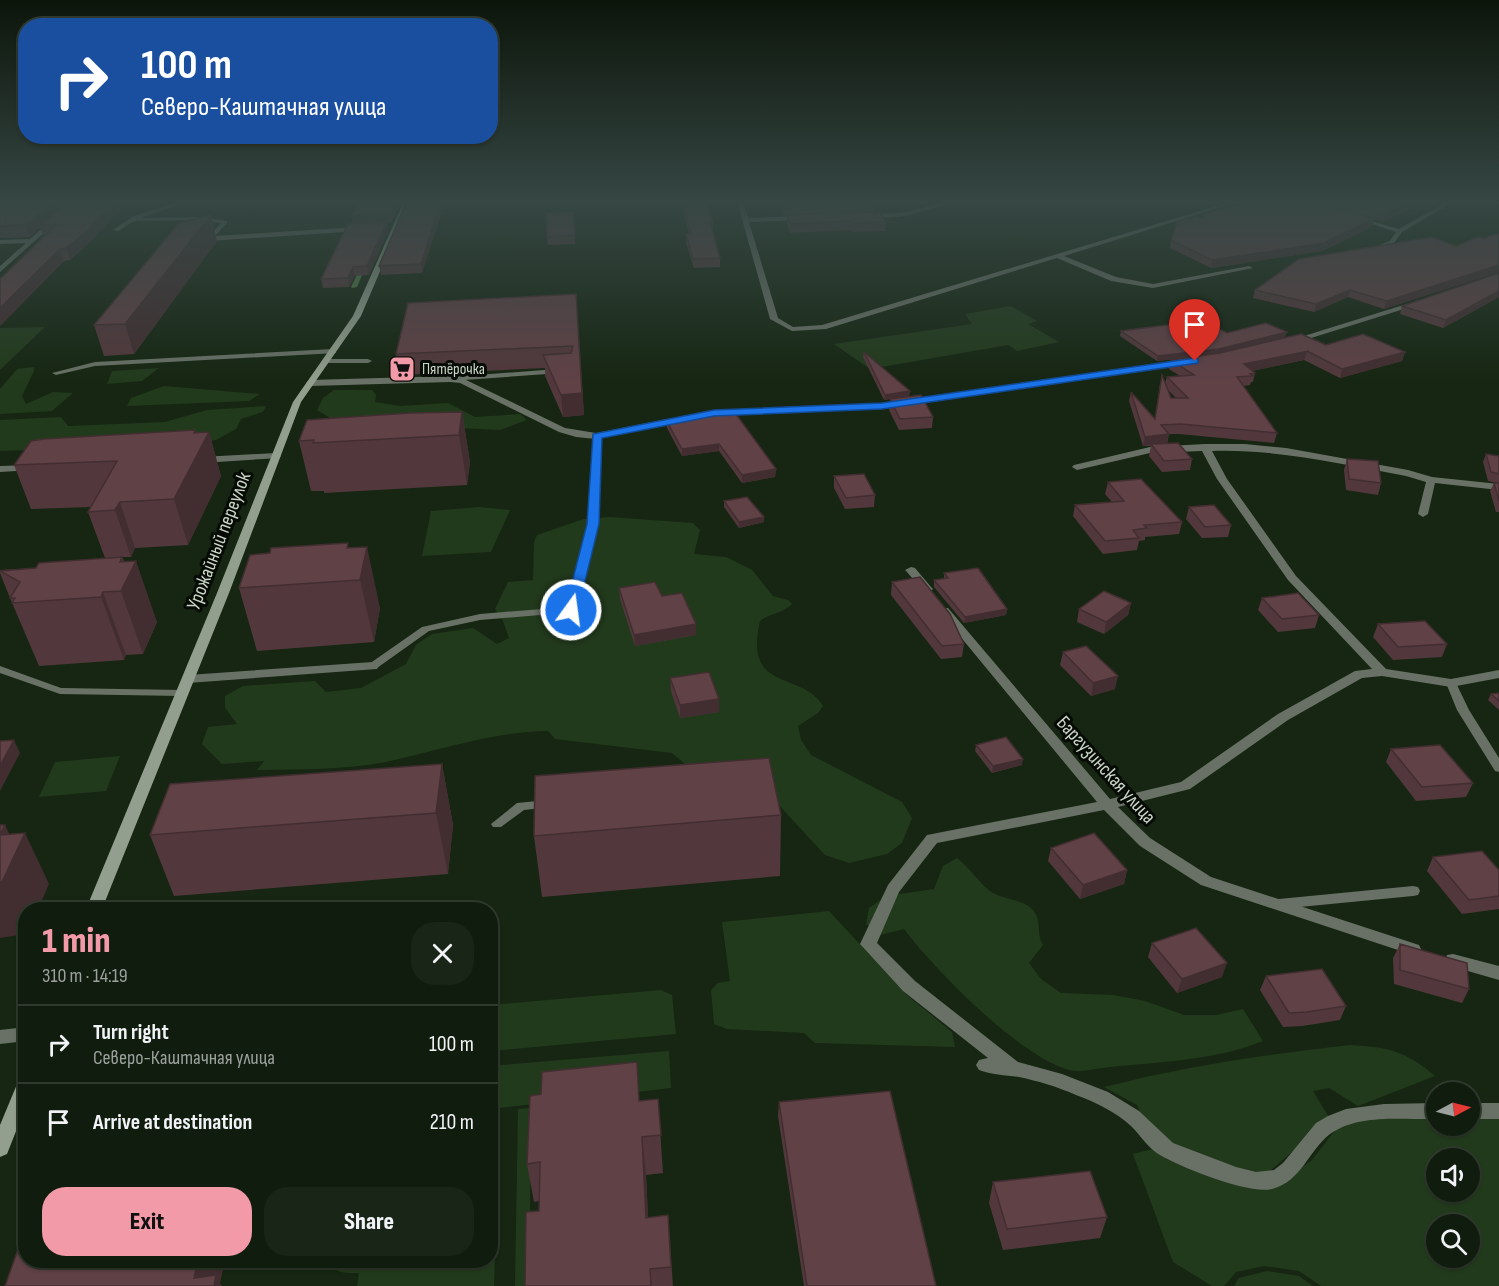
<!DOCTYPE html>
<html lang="en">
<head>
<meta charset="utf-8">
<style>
	body { margin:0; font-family:"Sofia Sans Condensed",sans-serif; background:#192517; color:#f1f3f6; height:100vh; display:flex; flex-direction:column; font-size:22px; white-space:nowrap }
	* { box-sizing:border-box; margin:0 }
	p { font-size:20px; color:#9ca19e }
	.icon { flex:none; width:33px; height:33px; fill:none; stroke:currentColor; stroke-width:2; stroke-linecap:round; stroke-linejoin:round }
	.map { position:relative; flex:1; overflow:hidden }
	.panel { position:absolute; left:18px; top:902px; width:480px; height:366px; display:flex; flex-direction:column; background:#101c0e; border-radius:24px; box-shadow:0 2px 4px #0004,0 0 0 2px #303a2e }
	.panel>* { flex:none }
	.banner { position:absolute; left:18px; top:18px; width:480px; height:126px; border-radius:24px; box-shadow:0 2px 4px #0004,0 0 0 2px #303a2e; background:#1a4fa0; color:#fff; overflow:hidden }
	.needle { width:39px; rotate:83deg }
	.tools { position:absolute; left:1426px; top:1082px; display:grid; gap:12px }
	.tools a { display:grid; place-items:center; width:54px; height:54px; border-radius:50%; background:#101c0e; box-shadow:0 2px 4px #0004,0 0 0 2px #303a2e; font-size:30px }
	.pin { position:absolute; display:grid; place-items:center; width:51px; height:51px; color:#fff; margin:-62px -26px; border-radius:50% 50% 50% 0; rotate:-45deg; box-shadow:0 0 6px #0007 }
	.pin .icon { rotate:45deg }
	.me { position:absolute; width:66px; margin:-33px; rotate:14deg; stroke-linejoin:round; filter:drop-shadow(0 0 4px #0008) }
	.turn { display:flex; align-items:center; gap:21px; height:126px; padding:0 24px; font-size:27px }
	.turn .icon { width:78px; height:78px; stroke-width:2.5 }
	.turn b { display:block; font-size:42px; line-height:51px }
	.round { display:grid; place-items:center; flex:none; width:63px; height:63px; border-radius:24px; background:#192517 }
	.summary { display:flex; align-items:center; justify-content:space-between; height:102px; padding:0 24px }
	h1 { font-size:36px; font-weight:800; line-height:45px; color:#f39aa9 }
	.action { display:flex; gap:12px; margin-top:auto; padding:12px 24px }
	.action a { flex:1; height:69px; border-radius:24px; background:#f39aa9; color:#111; font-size:24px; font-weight:800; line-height:69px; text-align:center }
	.action a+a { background:#192517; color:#f1f3f6 }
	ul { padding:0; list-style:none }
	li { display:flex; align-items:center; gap:18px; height:78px; padding:0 24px; border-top:2px solid #303a2e }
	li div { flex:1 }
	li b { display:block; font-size:22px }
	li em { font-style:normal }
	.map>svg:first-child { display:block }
	.green { fill:#223a1c; fill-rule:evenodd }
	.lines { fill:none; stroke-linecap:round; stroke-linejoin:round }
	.stream { fill:#507a45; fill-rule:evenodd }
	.lane { fill:#697166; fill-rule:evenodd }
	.street { fill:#697166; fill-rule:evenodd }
	.secondary { fill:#929f8e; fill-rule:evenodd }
	.wall { fill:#52383c; fill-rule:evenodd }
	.shaded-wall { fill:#422e31 }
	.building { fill:#5f4146; stroke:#422e31; stroke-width:1.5 }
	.route { fill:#1a73e8; stroke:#114b97; stroke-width:1.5 }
	.labels { text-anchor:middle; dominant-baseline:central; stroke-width:6; stroke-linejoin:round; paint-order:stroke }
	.far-poi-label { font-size:16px; fill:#cbd5c8; stroke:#060c05; text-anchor:start }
	.street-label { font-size:20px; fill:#cbd5c8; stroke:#060c05 }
</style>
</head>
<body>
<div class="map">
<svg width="1499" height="1286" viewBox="0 0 1499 1286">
	<rect width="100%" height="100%" fill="#162612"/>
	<!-- green -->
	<path class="green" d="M1011,306l26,15 -9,3 31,18 -42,9 -9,-6 -138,24 -36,-25 138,-20 -7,-10z
		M45,327l-45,43v-42z
		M34,367v4l-12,25 4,8 27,-12 20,1 -21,18 -52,3v-25l17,-20z
		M159,368l-17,13 -35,3 5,-13z
		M164,386l96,8 -11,7 -122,5 4,-8z
		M334,390h38l4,5 -1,7 25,4 48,-3 27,14 45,-3 7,6 -27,10 -163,-8 -20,-12 6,-12z
		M266,406l-3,6 -22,7 -5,10 -20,11 -36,5 -180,6v-31l61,-3 7,9 97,-4 42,-12z
		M479,507l31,3 -19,42 -69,4 9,-45z
		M609,517l84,6 7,7 -6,24 32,3 26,13 21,26 15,4 4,4c-8,9 -22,9 -32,17 -17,73 42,49 63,85l-5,7 -20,13 3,14 10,15 91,47 10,16 -10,25 -15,11 -38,9 -24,-8 -50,-54 -78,-27 -25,-21 -117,-14 -7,-8c-58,1 -106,19 -162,31 -41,8 -87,7 -129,8l7,-9 -42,3 -20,-20 6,-17 29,-3 -12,-16v-12l18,-10 72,-5 11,11 35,-4 45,-24 10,-19 16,-11 41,-6 24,16 12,-6 -6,-17 -8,-12 13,-27 25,-2 1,-38 3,-7 47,-16z
		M120,756l-14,35 -67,6 16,-35z
		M957,858c13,10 23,26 33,33 12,9 34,8 43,19 9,11 3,24 10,35l-14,18 12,16 20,14 52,2 32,6 39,14h32l27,-6 20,32c-46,19 -103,21 -153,26 -12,1 -29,6 -41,3 -50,-14 -133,-99 -165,-141l-24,6 -14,-11 3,-16 17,-12 48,-7 9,-23z
		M829,911l78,84 45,37 3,15 -140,-4 -11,-10 -77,-4 -13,-5 -3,-34 7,-7 12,-2 -8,-59z
		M661,990l11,5 4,39 -185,17v-46z
		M1350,1045c38,2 56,6 85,31l-77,30 -29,-18 -16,3 17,28 -60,52h27l15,-11 28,-36 97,-15v16h33v-19l29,-2v182h-178l-22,-15 -35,-5 -28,6 -12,14h-12l-39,-24 -40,-108 36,-9 -22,-16 -10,-24 -33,-18c81,-21 164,-33 246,-42zM1437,1158h33v33h-33zM1437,1224h33v33h-33z
		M669,1051l2,37 -180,21v-43z
		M541,1107l-10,21 -1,83 10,-1 -12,76h-13l3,-177z
		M491,1117h8l-5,169h-137l2,-13c-14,0 -25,1 -31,-13h162z
		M1267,1271l32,5 14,10h-79l5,-8z"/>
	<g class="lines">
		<!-- stream -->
		<path class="stream" d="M362,265l4,1 -9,21 -5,1 -1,-1z"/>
		<!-- lane -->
		<path class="lane" d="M175,201h6l-5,5 -36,12 62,-1 25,4v2l-12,13 144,-9 3,2 -3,2 -150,10 -3,-2 15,-16 -30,-3 -57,1 -16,10 -5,-1 21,-14 38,-12z
			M333,349h3v4l-241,13 -39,9 -4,-2 43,-11z
			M323,359h45l4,2 -4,2h-45z
			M558,369h3v4l-111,8 -4,-2 4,-2z
			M593,434h6l1,2 -2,88 -23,88 -95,8 -51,11 -52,37h-8l-1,-2 1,-2 53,-37 58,-13 87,-7 21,-83z
			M0,666l61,22 121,2 6,3 -6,3 -122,-2 -60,-21z
			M1451,680l5,3 13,27 30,48v14l-4,-1 -38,-61 -11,-27z
			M547,800l4,1 2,3 -2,3 -27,3 -23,17h-8l-2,-3 26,-21z
			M1413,886l5,1 2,4 -2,4 -5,1 -134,13 -5,-1 -2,-4 2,-4 5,-1z"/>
		<!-- street -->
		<path class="street" d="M737,201h6l5,17 55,-2 3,2 -3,2 -54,2 29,96 15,9 29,-2 411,-124h8l-177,55 52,21 37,7 96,-18 4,2 -100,20 -42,-7 -54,-23 -231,71 -34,2 -22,-12z
			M949,201h9l-52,15 -41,3 -3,-2 3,-2 41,-3z
			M1448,201h7l-53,31 -8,11 -27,10 -3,-2 26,-10 6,-9 -39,-13v-2l42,12z
			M50,222l5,1 -55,49v-6l26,-23 -26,1v-4l30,-1z
			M1413,302l7,2 -125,39 -7,-2z
			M1186,360l4,2 -1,2 -307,45 -168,7 -118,23 -20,-2 -17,-5 -99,-49 -10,-1 -140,4 -4,-3 4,-3 140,-4 12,2 103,50 31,5 118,-23 168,-7z
			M1205,444h40l41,4 122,22 24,7 67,7v6l-64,-7 -7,31 -5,3 -5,-3 8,-32 -20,-6c-64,-12 -128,-27 -194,-25l15,28 69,97 90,93 65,10 48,-9v8l-48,9 -69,-11 -20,2 -74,42 -98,69 -72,18 32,31 61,39 208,68 2,4 -2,4 -6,2 -212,-70 -61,-39 -36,-36 -167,33 -38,49 -22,51 38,38 103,81 44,12 46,18 31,19 34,32 63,24 20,5 18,-2 9,-7 33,-40 12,-7 18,-7 38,-5 53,-1v16c-33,1 -78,-6 -107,15 -22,17 -28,47 -58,55 -22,6 -92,-22 -112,-34 -12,-7 -19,-19 -29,-29 -15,-14 -36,-24 -55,-31 -18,-8 -38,-14 -57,-18 -13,-2 -28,-2 -40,-7l-3,-5 3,-5 9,-2 -85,-67 -43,-47 28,-59 39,-50 170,-33 -157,-190 -2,-2 2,-2h8l162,191 71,-17 97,-68 77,-43 17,-2 -84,-89 -71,-101 -15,-28 -52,2 -73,17 -5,-3 2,-2 76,-18z
			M276,453l5,3 -2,2 -77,5 -5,-3 5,-3z
			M29,465l5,3 -2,2 -32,2v-6z
			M911,567l4,1 16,19 2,2 -2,2h-8l-16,-19 -2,-2z
			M373,662l4,1 2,3 -2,3 -189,14 -6,-4 6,-4z
			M1453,954l46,12v14l-52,-15 -2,-5 2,-5z
			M26,1027v14l-26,3v-14z
			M1470,1103h29v16h-29z"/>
		<!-- secondary -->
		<path class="secondary" d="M404,201h6l-49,115 -60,86 -72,191 -127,316h-16l131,-316 76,-191 60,-86z
			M26,1074v32l-19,48 -7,3v-32l20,-48z"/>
	</g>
	<!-- wall -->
	<path class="wall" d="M0,201h128l-39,42 -19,17 -6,1 -64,65 44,-89 -4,-9 -10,9 -30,1z
		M407,201h41l-3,8 -3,1 -20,63 -41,2 -2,-9z
		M683,201l30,21 -1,9 8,27v9l-26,1 -8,-25v-9h3l-6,-25z
		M779,201h93l2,3v8l-90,3z
		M1250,201h176l-43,21 -15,-5 6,2 -2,8 -50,24 -111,17 -41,-20 1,-8 32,-22z
		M573,212l2,32 -27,1 -1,-8z
		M211,215l6,26 -83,113 -30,2 -10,-31z
		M787,215l99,7 -1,9 -33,1 -1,-2 -61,3 -3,-10z
		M387,222l1,9 -19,44 -14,1 -6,11 -26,1 -2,-9 32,-55 39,-2z
		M1499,233v39l-115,37 -36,-12 -34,15 -61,-14 2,-8 201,-44z
		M1499,273v24l-56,31 -43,-14 2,-8z
		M576,294l8,121 -21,2 -18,-41v-8l-145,7 -4,-21z
		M1121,331l69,2h37l58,4 -67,17 -61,7 -37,-25z
		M1326,345l79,7 -3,9 -62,17 -36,-18 -52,11 3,2 -2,9h-2l-1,3 -7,1 34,47 -3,10 -95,-9h-10l-2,10 25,15 -2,11 -28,2 -13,-16 2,-10h-8l-14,-45 2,-9 24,27 5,-35 5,-1 2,-6 13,-1 -11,-7 2,-9zM1167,389l9,9h-5z
		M864,352l46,39 -1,5 24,21 -1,11 -33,2 -10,-20 1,-11 -6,1 -21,-43z
		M462,412l8,50 -3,23 -143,8v-2h-13l-12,-50z
		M666,420l110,49 -1,8 -33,6 -23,-32 -37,5 -15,-28z
		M195,430l1,3 13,-1 12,44 -33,69 -53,3 -4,9h-9l35,65 -14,32 -17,1 -2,5 -85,6 -29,-68 -10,-25v-3l36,-2 69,-10 -17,-46 3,-5 -60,2 -17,-44z
		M1486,454l13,2v56h-3l-6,-21 4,-8h3l-9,-2 -5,-19z
		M1347,459l34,24 -3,12 -32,-5 -2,-20z
		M834,476l41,19 -1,12 -29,2 -11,-21z
		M1108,482l74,40 -3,12 -34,3v3l-6,1 -2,9 -34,4 -30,-38 2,-11 37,-3 -7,-8z
		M724,501l40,16v5l-25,6 -15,-21z
		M1189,507l42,18 -3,12 -26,1 -16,-19z
		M349,548l31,60 -6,34 -117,9 -18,-63 31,-35z
		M944,573l63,36 -1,6 -42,8 -30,-36v-7l10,-1z
		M892,582l72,62 -2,13 -21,2 -50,-64z
		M619,588l43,8 34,28v11l-61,11 -15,-47z
		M1262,598l57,17 -4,13 -37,4 -20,-22z
		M1131,603l-3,12 -24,19 -27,-12 2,-13z
		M1378,624l69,20 -5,13 -49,3 -20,-23z
		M1063,652l52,37 -24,7 -31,-31z
		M670,678l49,34 -39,6 -9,-27z
		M1499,693v17l-11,-10 3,-6z
		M976,745l46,20 -30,8 -17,-22z
		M1391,749l82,34 -7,14 -50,4 -30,-39z
		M442,764l11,61 -5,49 -274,22 -24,-61z
		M781,815l-1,61 -238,21 -8,-61z
		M1051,848l76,22 -3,14 -44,15 -32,-38z
		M1433,857l66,13v39l-37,5 -35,-43z
		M1152,943l70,34 -45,16 -29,-36z
		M1400,944l69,45 -7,14 -68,-19 -1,-26z
		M1266,976l80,30 -6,14 -38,6 -19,1 -23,-37z
		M658,1099l5,74 -17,2 2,43 20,-3 5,71h-148l14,-75v-10l-5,1 -7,-38 113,-63z
		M779,1102l157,184h-132l-26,-170z
		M993,1182l114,35 -7,21 -97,12 -14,-47z"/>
	<!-- shaded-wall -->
	<path class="shaded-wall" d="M56,201h16l-32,24v3l-10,9 -4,-12z
		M115,201h13l-39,42 -19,17 -4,-12z
		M397,201h5l-10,21h-5l1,9 -19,44 -2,-9 -14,-41 -1,-9z
		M441,201l1,9 -20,63 -1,-9z
		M444,201h4l-3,8z
		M1413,201h13l-43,21 2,-8z
		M211,215l6,26 -83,113 -9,-30z
		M1374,219l-2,8 -50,24 -111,17 1,-8z
		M60,249l4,12 -64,65v-18z
		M1499,265v7l-115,37 3,-8z
		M353,267l2,9 -6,11 -1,-9z
		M1350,290l-2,7 -34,15 2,-8z
		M1499,291v6l-56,31 3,-8z
		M576,294l8,121 -21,2 -2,-22 21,-2z
		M1287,332l-2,5 -67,17 -61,7 1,-5z
		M1307,351l-3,9 -62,13 2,-9z
		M1405,352l-3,9 -62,17 2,-9z
		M910,391l-1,5 -25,4 1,-5z
		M462,412l8,50 -3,23 -8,-50z
		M195,430l6,18 8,-16 12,44 -33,69 -14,-46z
		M1169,434l-3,10 -23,2 2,-9z
		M719,444v7l-37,5v-7z
		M776,469l-1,8 -33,6v-8z
		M120,502l15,46 -4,9 -16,-47z
		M764,517v5l-25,6v-6z
		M367,547l13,61 -6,34 -14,-62z
		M122,557l6,19 8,-15 21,61 -14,32 -22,-63 -1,-29z
		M103,592l23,63 -2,5 -23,-63z
		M1131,603l-3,12 -24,19 2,-12z
		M1007,609l-1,6 -42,8 1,-6z
		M696,624v11l-61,11 -1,-11z
		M1118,676l-3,13 -24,7 2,-13z
		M719,699v13l-39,6v-13z
		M14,740l6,13 -20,38v-25z
		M1023,759l-1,6 -30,8 1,-7z
		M442,764l11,61 -5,49 -12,-61z
		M5,825l12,25 8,-17 24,51 -11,25h-12v25l-26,4v-104z
		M1127,870l-3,14 -44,15 3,-14z
		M1227,963l-5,14 -45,16 5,-14z
		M642,1137l4,38 4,81 -4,-38z
		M198,1260h27l-5,23 2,3h-24l-4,-8z"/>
	<!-- building -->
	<path class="building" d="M0,201h56l-30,24 -26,1z
		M69,201h46l-29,31 -20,16 -6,1 -60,59v-29l56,-54h-16z
		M359,201h38l-6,12 -39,3z
		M407,201h37h-3l-20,63 -42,2z
		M683,201h23l7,21h-3l10,36 -27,1 -7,-25h5z
		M782,201h90l2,3 -90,2z
		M1250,201h64l60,18 -50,24 -112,17 -41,-20 6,-18 19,-6 7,2 2,-4z
		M1339,201h74l-28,13z
		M573,212l2,23 -28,2 -1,-24z
		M880,212l6,10 -33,1 -1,-2 -61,3 -4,-9z
		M211,215l-86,109 -31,1 85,-102z
		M387,222l-20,44 -14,1 -5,11 -27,1 27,-55z
		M1499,233v32l-112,36 -37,-11 -34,14 -61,-14 44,-31 133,-22 24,9 22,-9 6,1z
		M1499,273v18l-53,29 -44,-14z
		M576,294l6,99 -21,2 -18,-40 28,-2 2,-7 -177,8 12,-51z
		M1266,323l21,9 -68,17 -61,7 -37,-25 53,-7 16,9 26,-6 11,6z
		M1301,334l25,11 37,-11 42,18 -63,17 -35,-18h2l-65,13 11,9 -5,1 3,2 -16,1 40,56 -96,-9 -20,1 8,9 -24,3 -14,-45 24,27 7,-44 9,23h17l-21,-21 27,-2 -23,-15 49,-7z
		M864,352l46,39 -25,4z
		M921,395l12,22 -33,2 -10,-20z
		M733,410l43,59 -34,6 -23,-31 -37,5 -16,-29z
		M462,412l-3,23 -146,8 1,-3 -15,1 8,-21 103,-7z
		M195,430l-1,3 15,-1 -35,67 -54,3 -5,8 -27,2 29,-51 -103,4 17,-24 13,-2z
		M1178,443l14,16 -28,2 -13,-17z
		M1486,454l13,2v18l-8,-2z
		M1347,459l31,2 3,22 -32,-4z
		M864,474l11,21 -29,3 -12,-22z
		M1141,479l41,43 -38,3 3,3 -14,2 6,8 -34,3 -30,-36 49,-4 -16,-19z
		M1494,483h5v18z
		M747,497l17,20 -25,5 -15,-21z
		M1214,505l17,20 -26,2 -16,-20z
		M348,543l-1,5 20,-1 -7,33 -121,8 11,-33 20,-2 1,-5z
		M122,557l-2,5 16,-1 -15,30 -18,1 -2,5 -89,6 3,-5h-5l10,-16 -20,-11 36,-3 3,-5z
		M978,568l29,41 -42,8 -31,-37 14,-2 -4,-5z
		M920,577l30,37 14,30 -22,2 -50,-64z
		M655,582l7,14 20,-3 14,31 -62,11 -15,-47z
		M1104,591l27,12 -25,19 -27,-13z
		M1298,593l21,22 -37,4 -20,-21z
		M1425,621l22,23 -49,3 -20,-23z
		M1086,646l32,30 -25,7 -30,-31z
		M709,672l10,27 -39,6 -10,-27z
		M1499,693v8l-8,-7z
		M1006,737l17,22 -30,7 -17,-21z
		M14,740l-14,26v-25z
		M1440,745l33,38 -51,4 -31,-38z
		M769,758l12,57 -247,21 1,-60z
		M442,764l-6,49 -286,22 20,-51z
		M0,825h5l-5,9z
		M25,833l-23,49h-2v-47z
		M1094,833l33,37 -44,15 -32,-37z
		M1482,851l17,19v26l-30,4 -36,-43z
		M1196,928l31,35 -45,16 -30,-36z
		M1400,944l67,19 2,26 -69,-19z
		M1322,969l24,37 -39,6 -18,1 -23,-37z
		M637,1062l2,39 19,-2 3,36 -19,2 4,81 22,-3 3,52 -21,2 1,17h-126l1,-74 13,-1 1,-49 -13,2 3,-68 11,-2 1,-22z
		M890,1091l46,195h-129l-28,-184z
		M1090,1171l17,46 -100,12 -14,-47z
		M26,1238v22h172l-4,18 22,-3 -2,11h-209l16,-45z"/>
	<!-- sky -->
	<linearGradient id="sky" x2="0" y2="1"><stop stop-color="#0c150a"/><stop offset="0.53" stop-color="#364744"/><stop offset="1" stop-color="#364744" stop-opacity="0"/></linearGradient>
	<rect width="1499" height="381" fill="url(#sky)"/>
	<!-- route -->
	<path class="route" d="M1195,358l3,1v4l-316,46 -168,7 -112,22 -3,86 -21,86 -7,4 -6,-4 22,-86 6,-90 121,-24 168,-7z"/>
	<!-- icons -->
	<defs>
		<g id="supermarket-square" transform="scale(1.35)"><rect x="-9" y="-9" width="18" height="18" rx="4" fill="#f39aa9" stroke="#060c05"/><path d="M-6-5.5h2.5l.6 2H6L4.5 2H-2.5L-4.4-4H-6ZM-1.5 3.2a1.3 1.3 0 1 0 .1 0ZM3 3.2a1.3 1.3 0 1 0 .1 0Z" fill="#111"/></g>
	</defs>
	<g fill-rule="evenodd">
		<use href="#supermarket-square" x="402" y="369"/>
	</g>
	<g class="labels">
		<!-- far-poi labels -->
		<g class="far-poi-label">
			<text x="422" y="369">Пятёрочка</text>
		</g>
		<!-- street labels -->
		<g class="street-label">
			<text transform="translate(219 541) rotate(-69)">Урожайный переулок</text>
			<text transform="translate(1106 770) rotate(48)">Баргузинская улица</text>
		</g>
	</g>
</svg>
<div class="tools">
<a><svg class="needle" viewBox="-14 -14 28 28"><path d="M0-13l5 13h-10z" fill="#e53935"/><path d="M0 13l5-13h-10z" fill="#9ca19e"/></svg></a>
<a><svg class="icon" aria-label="sound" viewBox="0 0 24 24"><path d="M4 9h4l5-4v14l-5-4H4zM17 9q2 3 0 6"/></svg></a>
<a><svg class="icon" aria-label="search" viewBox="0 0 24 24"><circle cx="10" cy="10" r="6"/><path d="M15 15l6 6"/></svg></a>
</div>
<div class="pin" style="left:1195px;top:361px;background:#d93025"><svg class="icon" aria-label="arrive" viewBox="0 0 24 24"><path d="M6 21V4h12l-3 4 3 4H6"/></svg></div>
<svg class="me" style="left:571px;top:610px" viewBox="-20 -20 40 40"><circle r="17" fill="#1a73e8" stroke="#fff" stroke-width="3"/><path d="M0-11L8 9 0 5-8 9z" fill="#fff"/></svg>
<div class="banner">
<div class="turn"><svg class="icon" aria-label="right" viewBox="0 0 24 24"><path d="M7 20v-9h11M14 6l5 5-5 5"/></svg><div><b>100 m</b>Северо-Каштачная улица</div></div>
</div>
<section class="panel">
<div class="summary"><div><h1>1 min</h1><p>310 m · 14:19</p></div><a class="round"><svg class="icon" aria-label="close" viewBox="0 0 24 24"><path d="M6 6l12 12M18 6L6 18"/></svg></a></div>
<ul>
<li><svg class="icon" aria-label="right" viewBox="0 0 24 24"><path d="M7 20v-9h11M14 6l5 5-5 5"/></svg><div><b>Turn right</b><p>Северо-Каштачная улица</p></div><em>100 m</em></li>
<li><svg class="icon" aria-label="arrive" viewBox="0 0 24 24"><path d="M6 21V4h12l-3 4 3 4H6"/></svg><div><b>Arrive at destination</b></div><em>210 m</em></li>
</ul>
<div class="action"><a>Exit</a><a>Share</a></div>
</section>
</div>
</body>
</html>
